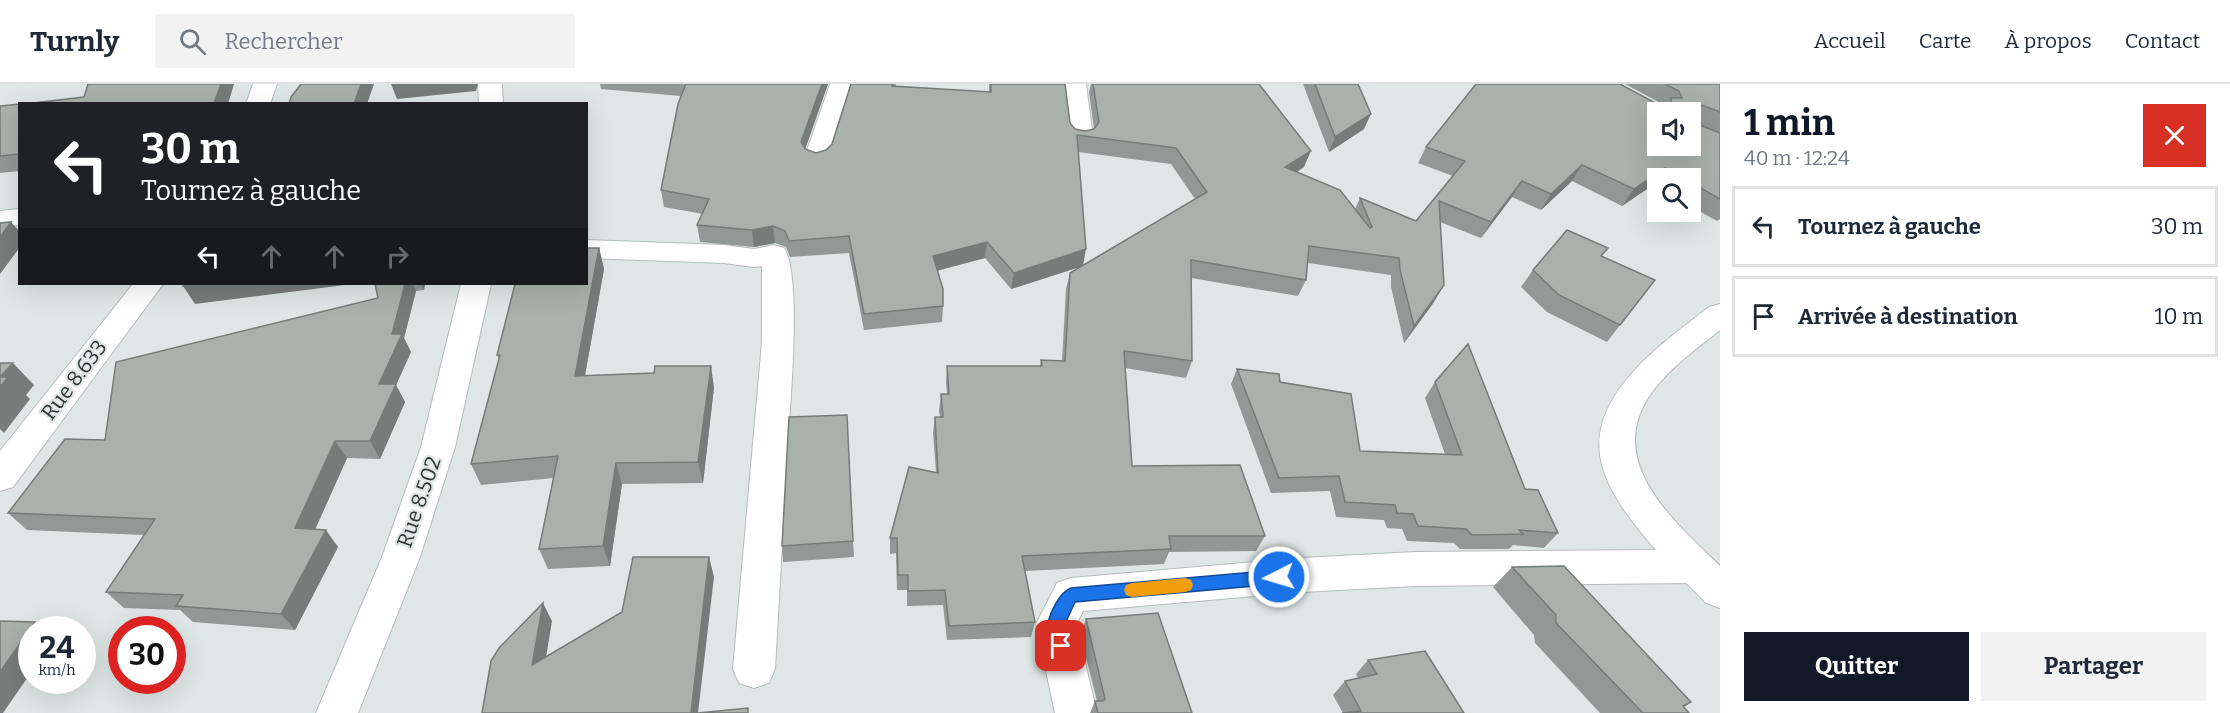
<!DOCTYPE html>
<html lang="fr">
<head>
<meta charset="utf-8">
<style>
	body { margin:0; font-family:Bitter,serif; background:#f2f2f3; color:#1f2937; height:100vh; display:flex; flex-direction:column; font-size:22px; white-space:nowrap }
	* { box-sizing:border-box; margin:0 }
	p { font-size:20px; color:#747a83 }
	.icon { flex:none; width:33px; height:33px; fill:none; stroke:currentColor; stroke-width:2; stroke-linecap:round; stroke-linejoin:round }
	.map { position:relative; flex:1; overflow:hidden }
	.panel { display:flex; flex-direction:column; background:#fff; width:510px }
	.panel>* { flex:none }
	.banner { position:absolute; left:18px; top:18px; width:570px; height:183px; border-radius:0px; box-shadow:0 6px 24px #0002; background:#202124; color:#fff; overflow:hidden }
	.tools { position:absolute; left:1647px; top:18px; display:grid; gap:12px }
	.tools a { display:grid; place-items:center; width:54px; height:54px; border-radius:0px; background:#fff; box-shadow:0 6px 24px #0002; font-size:30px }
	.speed { position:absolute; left:18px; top:532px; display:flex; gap:12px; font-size:30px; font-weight:700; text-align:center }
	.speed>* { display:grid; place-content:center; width:78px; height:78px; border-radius:50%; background:#fff; box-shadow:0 6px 24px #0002; line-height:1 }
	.speed small { font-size:15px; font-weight:400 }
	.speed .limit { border:9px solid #d22; background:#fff; color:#111 }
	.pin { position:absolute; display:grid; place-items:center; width:51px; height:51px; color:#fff; margin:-26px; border-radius:12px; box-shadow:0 3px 9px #0006 }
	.me { position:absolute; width:66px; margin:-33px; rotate:265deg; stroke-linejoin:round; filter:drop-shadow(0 0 4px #0008) }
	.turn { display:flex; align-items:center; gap:21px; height:126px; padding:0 24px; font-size:27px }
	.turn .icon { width:78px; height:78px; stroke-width:2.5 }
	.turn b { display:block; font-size:42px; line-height:51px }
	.lanes { display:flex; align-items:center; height:57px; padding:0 24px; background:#0003; justify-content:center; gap:30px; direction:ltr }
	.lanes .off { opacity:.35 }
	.round { display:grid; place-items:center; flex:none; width:63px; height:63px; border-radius:0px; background:#f2f2f3 }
	.overview { display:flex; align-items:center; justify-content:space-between; height:102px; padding:0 24px }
	h1 { font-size:36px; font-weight:700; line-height:45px; color:#111827 }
	.action { display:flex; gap:12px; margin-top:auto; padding:12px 24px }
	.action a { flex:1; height:69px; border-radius:0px; background:#111827; color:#fff; font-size:24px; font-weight:700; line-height:69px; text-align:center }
	.action a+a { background:#f2f2f3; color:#1f2937 }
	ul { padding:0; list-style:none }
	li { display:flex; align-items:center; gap:18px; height:81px; margin:0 12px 9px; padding:0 12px; border:3px solid #e0e1e3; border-radius:0px }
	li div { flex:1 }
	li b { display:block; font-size:22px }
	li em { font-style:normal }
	header { display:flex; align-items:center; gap:36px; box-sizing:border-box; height:84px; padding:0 30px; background:#fff; border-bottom:2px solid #e0e1e3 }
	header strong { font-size:28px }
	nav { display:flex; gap:33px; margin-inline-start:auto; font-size:21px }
	.search { width:420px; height:54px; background:#f2f2f3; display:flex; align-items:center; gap:15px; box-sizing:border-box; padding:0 21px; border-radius:0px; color:#747a83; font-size:22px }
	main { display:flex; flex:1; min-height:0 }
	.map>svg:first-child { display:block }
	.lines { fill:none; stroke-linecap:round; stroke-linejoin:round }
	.street-casing { stroke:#b4bdbb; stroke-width:2 }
	.street { fill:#fff; fill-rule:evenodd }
	.wall { fill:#919895; fill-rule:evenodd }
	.shaded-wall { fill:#767c79 }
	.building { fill:#a9b1ad; stroke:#767c79; stroke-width:1.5; fill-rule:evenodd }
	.route { fill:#1a73e8; stroke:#114b97; stroke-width:1.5 }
	.slow { fill:#f59e0b }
	.labels { text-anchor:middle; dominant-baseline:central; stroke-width:4.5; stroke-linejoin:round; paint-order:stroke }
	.street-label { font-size:21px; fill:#303433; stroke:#dee7e5 }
</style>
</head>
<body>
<header>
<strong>Turnly</strong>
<div class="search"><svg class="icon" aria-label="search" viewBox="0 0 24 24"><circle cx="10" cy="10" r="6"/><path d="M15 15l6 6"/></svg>Rechercher</div>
<nav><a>Accueil</a><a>Carte</a><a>À propos</a><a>Contact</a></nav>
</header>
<main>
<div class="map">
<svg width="1720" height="629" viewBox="0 0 1720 629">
	<rect width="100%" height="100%" fill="#dee7e5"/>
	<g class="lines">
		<!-- street casing -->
		<g class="street-casing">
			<path id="street" d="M253,0h24l-7,20h-24z
				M478,0h24l1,20h-24z
				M830,0h24l-24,75 -4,5 -9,3 -9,-3 -4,-5z
				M1062,0h24l7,54 -3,5 -9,2 -9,-2 -3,-5z
				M20,125v16l-20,2v-16z
				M586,156l138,5 30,4 20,-4 10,3c19,29 5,167 3,207 -4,72 -8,143 -12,214l-6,14 -15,5 -15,-5 -6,-14 29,-327v-76l-8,1 -30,-4 -138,-5z
				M133,200h30l-150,203 -13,4v-40z
				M461,200h30l-36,163 -35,110 -62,156h-42l66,-156 39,-110z
				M1720,220v26c-24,19 -50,38 -68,62 -50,69 22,129 68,174v42l-14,-5 -20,-20 -271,3 -113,6 -219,19 -7,14 21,88h-42l-19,-89 21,-41 14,-5 231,-20 113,-6 241,-2c-21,-24 -46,-54 -54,-85 -18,-69 62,-123 107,-158z"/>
		</g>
		<!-- street -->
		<use href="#street" class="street"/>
	</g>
	<!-- wall -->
	<path class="wall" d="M600,0h228l-23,65 11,4 10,-3 6,-6 19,-60h45v2l93,6v-8h76l5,39 5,6 10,2 9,-2 -5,-37 2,-8h168l45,83 -7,5 58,37 5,-11 56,23 37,-45 -35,-13 8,-16 233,-42 7,1 -41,-22h95v49l-20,-8 20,8v86l-3,2 -27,-15v-28h-32v9l-5,-2 -31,21 -50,-25 -31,29 -29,-13 -31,41 -41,-16 -6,80 -30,41 -13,-56v-12l-83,-12 -2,17 -8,16 -107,-18 1,83 -6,17 -61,-10 7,98 133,70 -9,15 -87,1 -5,12 -139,7 10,51 -4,15 -84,3 -4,-35 -36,1v-16h-10l-1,-37 -6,1v-16l46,-66 -3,-39 2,-16h5l-1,-6 2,-17h6l-1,-12 1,-16h93l1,-6 21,1 4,-72 4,-16 9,-6 -68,22 -26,-31 -48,13 6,35 -1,16 -78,8 -15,-77 -59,4 -4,-10 -11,-4 -21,4 -54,-5 -3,-17 6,-11 -39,-7 -3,-17 20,-94 -80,-7zM1078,68l93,12 24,35 -112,66z
		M1303,0h55l6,45 -35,23z
		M20,20v67l-20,2v-67z
		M599,164l5,21 -19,107 129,11 -11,96 -81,1 -12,82 -62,3 -9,-20 14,-71 -72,7 -10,-21 28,-105 -2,-4z
		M1608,164l-7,8 19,69 -13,17 -60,-30 -26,-25 12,-17z
		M375,200h50l-1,6 -8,1 -12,47 7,14 -15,33 9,17 -25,57 -33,-1 -32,72 23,17 -43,83 -102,-8 -13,-12 -56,-2 -18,-16 38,-57 -117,-5 -19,-17 97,-73 273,-142z
		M1237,285l43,13 80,69 85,3 -20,-56 10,-16 90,107 33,44 -14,15 -31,-3 -4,4h-49l-6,-6 -47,-2 -5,-12 -15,-1 -3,-8 -48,-3 -6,-26 -59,2 -40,-109z
		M853,457l1,16 -71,5 -1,-16z
		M1512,483l179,135 -7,5 5,6h-89l-65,-70 -1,-8 -41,-48z
		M1086,535l106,94h-102l5,-12h2l-17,-67z
		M1368,576l96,53h-121l-10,-18 12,-14 13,-3 -2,-4z"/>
	<!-- shaded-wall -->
	<path class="shaded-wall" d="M221,0h13l-6,20h-15z
		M361,0h13l-7,20h-13z
		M391,0h87l-2,7 -79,8z
		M822,0h6l-26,74 -1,-16z
		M1371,30l-7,15 -35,23 6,-15z
		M1311,67l-7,16 -25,16 6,-16z
		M1582,81l-10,16 -31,29 10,-16z
		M1665,84l-12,17 -31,21 12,-17z
		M1522,97l-10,16 -31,41 10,-16z
		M11,138l9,10v15l-20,27v-37z
		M773,142l2,17 -21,4 -2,-17z
		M987,158l-2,16 -54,14 2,-16z
		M599,164l5,21 -23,128 -6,-21z
		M1086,165l-3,17 -72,23 3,-16z
		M199,200h154l-158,20 -12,-18z
		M405,200h8l3,7 -12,47 7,14 -15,33 9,17 -25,57 -10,-18 9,-57z
		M421,200h4l-1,6z
		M1444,201l-10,17 -30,41 10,-17z
		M13,279l21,22 -8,10 4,4 -26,34 -4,-4v-52z
		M711,282l3,21 -11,96 -5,-21z
		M335,357l12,17 -39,87 -13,-17z
		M616,379l6,21 -12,82 -7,-20z
		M326,446l12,17 -43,83 -14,-16z
		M709,473l5,20 -16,136h-7z
		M543,519l9,18 -10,61 -10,-17z
		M35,538l10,8h-13v41l-29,42h-3v-41z"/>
	<!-- building -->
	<path class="building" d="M88,0h133l-7,19 -1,1h-189l60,-7z
		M301,0h60l-7,20h-65l2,-7z
		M686,0h136l-21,58 4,7 11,4 10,-3 6,-6 19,-60h42l-1,2 99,6v-8h74l5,39 5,6 10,2 9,-2 5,-7 -6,-38h166l52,67 -26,16 55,23 30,38 2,-1 -12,-29 56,23 49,-60 -39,-14 50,-63h144l39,21 12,2v-9h11l-3,-7 -14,-7h55v28l-18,-7 -3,2 1,18 20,8v66l-30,-17v-4h-7l-18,-10 -31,21 -52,-24 -31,29 -29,-13 -31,41 -52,-21 5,84 -30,41 -14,-56 -1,-12 -90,-12 -3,34 -115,-20 1,101 -68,-10 8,115 108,-1 25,71h-96l2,13 -149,7 13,66 -86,4 -4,-36 -37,1v-16h-10l-1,-37h-7l19,-71 29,6 -3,-56h8l-2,-23h8l-2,-28h95l-1,-6 24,1 5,-88 137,-81 -31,-44 -99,-13 9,114 -72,24 -27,-31 -54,14 10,33v17l-79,8 -15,-78 -60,5 -4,-10 -12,-5 -21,4 -55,-5 12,-26 -48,-9 17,-86zM1658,28h32v34h-32z
		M1315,0h43l13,30 -36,23z
		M20,20v50l-20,2v-50z
		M11,138l-11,15v-14z
		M1567,146l41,18 -7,8 54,24 -35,45 -61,-30 -26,-25z
		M586,164h13l-24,128 79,-3 1,-7h56l-13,96 -82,1 -13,83 -64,3 19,-93 -87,8 29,-109h-3l18,-71h71z
		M184,200h15l-16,2z
		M375,200h30l-13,50h10l-23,50h17l-26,57h-35l-40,87 31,2 -45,84 -105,-8 7,-11 -77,-3 49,-73 -147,-6 57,-74 40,1 11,-78 262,-64z
		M1468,260l57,145 13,1 20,43 -39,-3 4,4 -51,1 -6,-6 -48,-3 -5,-12 -16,-1 -2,-8 -50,-3 -6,-26 -60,2 -42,-109 42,5 1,8 71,12 9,57 102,4 -27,-73z
		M0,279h13l-13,14h8l-8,10z
		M847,331l6,126 -71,5 7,-129z
		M633,473h76l-18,156h-209l9,-52 8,-13 44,-45 -11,62 90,-53z
		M1564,482l127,136 -8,4 6,7h-46l-87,-90v-8l-44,-48z
		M1158,529l34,100h-94l-3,-12h8l2,-2 -19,-80z
		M0,537l35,1 -35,50z
		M1425,567l39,62h-122l19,-2 -16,-30 32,-7 -9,-14z
		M748,624v5h-50z"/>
	<!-- route -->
	<path class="route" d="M1279,486l6,2 2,5 -2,5 -6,2 -204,18 -10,22 5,22 -3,6 -6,2 -6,-2c-3,-7 -8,-20 -7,-28 2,-12 12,-32 23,-36z"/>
	<!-- slow -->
	<path class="slow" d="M1185,494l6,2 2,5 -2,5 -6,2 -53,5 -6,-2 -2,-5 2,-5 6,-2z"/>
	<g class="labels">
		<!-- street labels -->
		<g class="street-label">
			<text transform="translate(74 296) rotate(-53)">Rue 8.633</text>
			<text transform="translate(419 418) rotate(-71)">Rue 8.502</text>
		</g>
	</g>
</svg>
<div class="tools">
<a><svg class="icon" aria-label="sound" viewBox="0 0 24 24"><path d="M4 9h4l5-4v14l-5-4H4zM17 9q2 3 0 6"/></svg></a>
<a><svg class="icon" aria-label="search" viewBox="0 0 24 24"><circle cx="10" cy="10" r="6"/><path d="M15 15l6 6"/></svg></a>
</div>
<div class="speed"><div>24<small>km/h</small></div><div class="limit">30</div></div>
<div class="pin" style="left:1061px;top:562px;background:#d93025"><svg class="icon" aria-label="arrive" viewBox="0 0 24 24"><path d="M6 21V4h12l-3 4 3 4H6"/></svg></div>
<svg class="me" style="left:1279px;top:493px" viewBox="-20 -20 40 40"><circle r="17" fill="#1a73e8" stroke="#fff" stroke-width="3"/><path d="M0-11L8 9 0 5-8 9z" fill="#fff"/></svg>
<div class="banner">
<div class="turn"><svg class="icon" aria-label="left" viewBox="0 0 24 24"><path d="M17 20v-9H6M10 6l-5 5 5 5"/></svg><div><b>30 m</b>Tournez à gauche</div></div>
<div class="lanes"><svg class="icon" aria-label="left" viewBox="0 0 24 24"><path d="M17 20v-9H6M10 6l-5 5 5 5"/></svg><svg class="icon off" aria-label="ahead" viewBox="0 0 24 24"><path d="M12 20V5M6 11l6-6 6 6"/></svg><svg class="icon off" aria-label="ahead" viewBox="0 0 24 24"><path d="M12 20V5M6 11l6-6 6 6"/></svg><svg class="icon off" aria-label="right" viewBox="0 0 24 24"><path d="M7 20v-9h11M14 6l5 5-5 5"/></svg></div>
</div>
</div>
<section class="panel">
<div class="overview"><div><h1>1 min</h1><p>40 m · 12:24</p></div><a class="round" style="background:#d93025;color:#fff"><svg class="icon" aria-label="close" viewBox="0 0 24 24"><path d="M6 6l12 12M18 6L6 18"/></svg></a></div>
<ul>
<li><svg class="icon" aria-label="left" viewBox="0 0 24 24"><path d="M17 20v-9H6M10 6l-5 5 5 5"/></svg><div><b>Tournez à gauche</b></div><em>30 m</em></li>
<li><svg class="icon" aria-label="arrive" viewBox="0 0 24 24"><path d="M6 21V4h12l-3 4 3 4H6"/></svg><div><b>Arrivée à destination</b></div><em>10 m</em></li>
</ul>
<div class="action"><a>Quitter</a><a>Partager</a></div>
</section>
</main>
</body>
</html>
